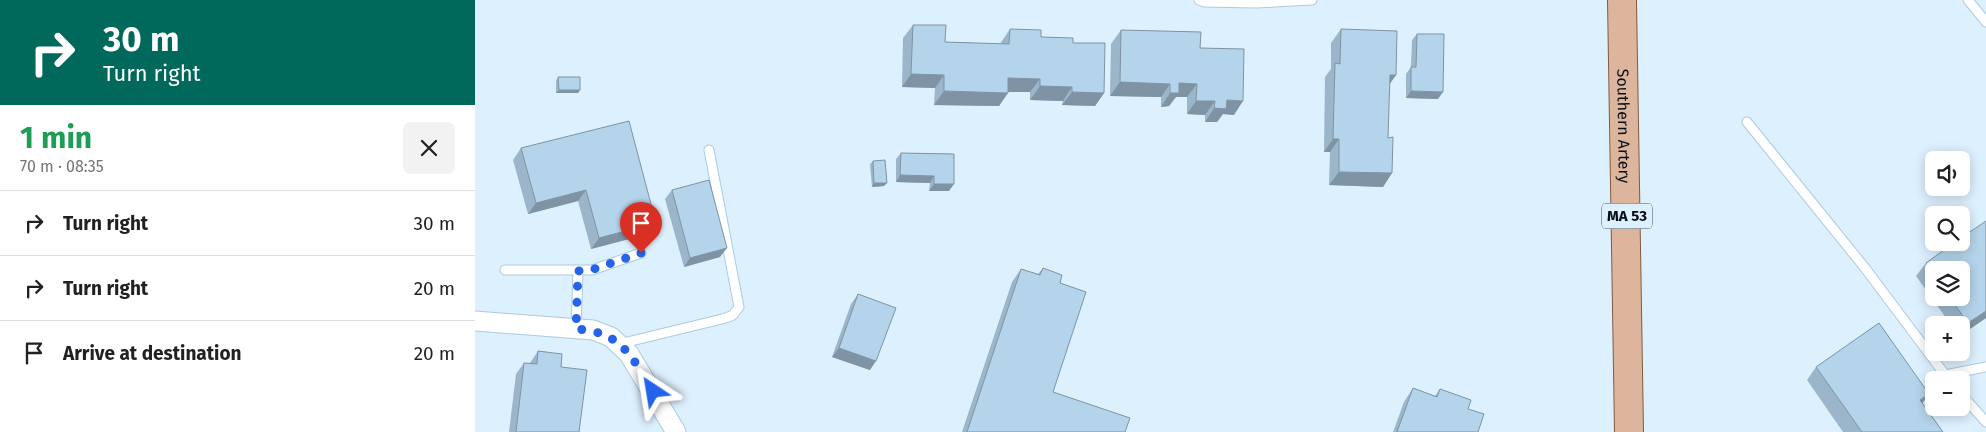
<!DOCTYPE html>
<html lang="en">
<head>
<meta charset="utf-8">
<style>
	body { margin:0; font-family:"Fira Sans",sans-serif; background:#f2f2f2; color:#202124; height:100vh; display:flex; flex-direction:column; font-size:19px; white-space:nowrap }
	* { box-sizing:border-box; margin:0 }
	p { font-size:16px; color:#757577 }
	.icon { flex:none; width:28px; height:28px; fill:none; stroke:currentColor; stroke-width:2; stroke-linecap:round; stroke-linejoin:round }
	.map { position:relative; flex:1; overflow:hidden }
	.side { display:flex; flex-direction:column; background:#fff; width:475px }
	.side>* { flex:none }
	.hud { background:#00695c; color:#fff; overflow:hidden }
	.controls { position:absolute; left:1450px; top:151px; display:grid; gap:10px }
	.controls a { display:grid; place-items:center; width:45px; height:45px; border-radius:8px; background:#fff; box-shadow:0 2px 12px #0003; font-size:25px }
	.pin { position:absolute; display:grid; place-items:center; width:42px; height:42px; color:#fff; margin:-51px -21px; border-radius:50% 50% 50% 0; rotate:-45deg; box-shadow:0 0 5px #0007 }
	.pin .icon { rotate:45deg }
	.me { position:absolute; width:55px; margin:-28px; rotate:327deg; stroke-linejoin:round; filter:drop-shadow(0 0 4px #0008) }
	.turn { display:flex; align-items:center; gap:18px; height:105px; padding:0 20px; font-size:22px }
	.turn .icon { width:65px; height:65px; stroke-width:2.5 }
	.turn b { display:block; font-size:35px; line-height:42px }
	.round { display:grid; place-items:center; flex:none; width:52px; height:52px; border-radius:8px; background:#f2f2f2 }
	.head { display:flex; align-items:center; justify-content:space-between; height:85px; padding:0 20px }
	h1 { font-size:30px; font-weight:700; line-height:38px; color:#1e9e55 }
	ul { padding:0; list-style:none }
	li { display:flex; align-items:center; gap:15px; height:65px; padding:0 20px; border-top:1px solid #e0e0e0 }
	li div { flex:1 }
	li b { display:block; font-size:19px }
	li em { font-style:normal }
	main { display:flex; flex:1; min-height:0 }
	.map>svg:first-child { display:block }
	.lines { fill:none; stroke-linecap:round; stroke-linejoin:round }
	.service-casing { stroke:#abcae1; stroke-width:11 }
	.minor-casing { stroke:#abcae1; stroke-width:21 }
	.primary-casing { stroke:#825a42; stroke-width:30 }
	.service { stroke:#fff; stroke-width:9 }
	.minor { stroke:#fff; stroke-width:19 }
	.primary { stroke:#dcb59c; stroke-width:28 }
	.wall { fill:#9bb6ca; fill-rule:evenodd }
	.shaded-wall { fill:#7e94a4 }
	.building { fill:#b4d4eb; stroke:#7e94a4 }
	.route { stroke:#2563eb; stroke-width:9; stroke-dasharray:0 16.2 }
	.labels { text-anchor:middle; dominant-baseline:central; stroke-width:5; stroke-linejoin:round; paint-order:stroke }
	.shield { fill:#ddf0fe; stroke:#46525c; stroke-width:1 }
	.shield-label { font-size:15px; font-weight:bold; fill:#050f16 }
	.street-label { font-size:16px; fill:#050f16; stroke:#ddf0fe }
</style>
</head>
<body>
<main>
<section class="side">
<div class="hud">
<div class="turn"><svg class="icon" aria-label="right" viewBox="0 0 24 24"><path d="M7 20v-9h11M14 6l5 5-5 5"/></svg><div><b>30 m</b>Turn right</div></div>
</div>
<div class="head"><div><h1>1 min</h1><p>70 m · 08:35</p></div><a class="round"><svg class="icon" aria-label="close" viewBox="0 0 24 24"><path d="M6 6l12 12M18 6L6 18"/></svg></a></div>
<ul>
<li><svg class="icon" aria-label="right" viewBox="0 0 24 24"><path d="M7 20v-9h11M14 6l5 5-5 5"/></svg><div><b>Turn right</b></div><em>30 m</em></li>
<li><svg class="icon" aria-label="right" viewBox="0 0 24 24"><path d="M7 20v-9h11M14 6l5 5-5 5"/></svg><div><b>Turn right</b></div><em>20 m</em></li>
<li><svg class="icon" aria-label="arrive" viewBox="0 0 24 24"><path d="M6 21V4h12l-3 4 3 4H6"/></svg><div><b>Arrive at destination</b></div><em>20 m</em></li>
</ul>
</section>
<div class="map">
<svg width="1511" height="432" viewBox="0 0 1511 432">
	<rect width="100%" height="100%" fill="#ddf0fe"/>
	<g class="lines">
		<!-- service casing -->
		<g class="service-casing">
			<path id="service" d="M724,0l5,2 52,1 56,-3
				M1493,0l18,22
				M1272,122l118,146 84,112
				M30,270h87l49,-17
				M101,329l2,-58
				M144,344l107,-26 7,-3 6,-8 -30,-157
				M1470,375l41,-8
				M1486,394l25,28"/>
		</g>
		<!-- minor casing -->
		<g class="minor-casing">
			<path id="minor" d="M0,321l118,9 18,7 18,17 47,78"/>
		</g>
		<!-- primary casing -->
		<g class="primary-casing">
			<g id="primary">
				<path id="s1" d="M1147,0l7,432"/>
			</g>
		</g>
		<!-- service -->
		<use href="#service" class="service"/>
		<!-- minor -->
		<use href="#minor" class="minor"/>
		<!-- primary -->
		<use href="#primary" class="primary"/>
	</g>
	<!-- wall -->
	<path class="wall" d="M438,25l32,17 55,2 10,-15 31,8 32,6 31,50 -9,13 -33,-1 1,-4 -33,-1v-8h-22l-9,14 -65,-1 1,-17 -33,-1 1,-49z
		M866,29l55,46 -7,10 -1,53 4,35 -9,14 -54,-2 1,-33h-6l1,-75 6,-8v-26z
		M646,30l79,18 34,67 -11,-1 -6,8h-12v-7l-18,-1v-17h-11l-7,9 -8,1v-10l-51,-1 1,-52z
		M942,34l21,65 -32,-1v-24l5,-7 1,-27z
		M83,77l22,13 -2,3h-22v-12z
		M46,148l135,75 -8,11 -57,15 -13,-48 -50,13 -15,-54z
		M426,153l53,1 -5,37h-20l1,-8 -34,-1v-23z
		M398,161l11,25 -12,1 -2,-23z
		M197,190l48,67 -36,10 -19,-68z
		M1451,263l60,55 -25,17v-10h-10l-35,-49zM1459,270l27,28h-27z
		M568,268l17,15 -7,109 72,40h-163l50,-150 9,-13 17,5z
		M383,294l12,76 -38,-13 19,-53z
		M63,351l23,16 18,65h-70l7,-58 8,-11h6z
		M1341,367l106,36 21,29h-100l-36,-52z
		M938,388l22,8 5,-7 28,20 10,23h-85l11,-30z"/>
	<!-- shaded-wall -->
	<path class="shaded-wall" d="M436,74l33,1 -9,13 -33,-1z
		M915,75h6l-10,14z
		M533,78l32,1 -10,13h-31z
		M645,82l50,2 -9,13 -51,-1z
		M704,83l18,1 -10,13h-11l-7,9 -8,1 9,-14z
		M565,86l32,1 -9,14 -33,-1z
		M84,90h21l-2,3h-22z
		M469,91l64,2 -9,13 -65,-1z
		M936,91l32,1 -5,7 -32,-1z
		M597,92l32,1 -9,13 -33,-1z
		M752,100l16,1 -9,14 -11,-1 -6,8h-12l9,-14z
		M721,101h19l-10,14 -18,-1z
		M858,139h6l-9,13h-6z
		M864,172l53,1 -9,14 -54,-2z
		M425,175l34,1 -4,7 -34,-1z
		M399,183h13l-3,3 -12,1z
		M459,184h20l-5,7h-20z
		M111,190l-8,11 -50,13 8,-11z
		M181,223l-8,11 -57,15 8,-11z
		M252,248l-7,9 -36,10 6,-9z
		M1511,311v7l-25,17v-2l7,-10z
		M364,348l37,13 -6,9 -38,-13z
		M1454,394l-10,14 1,-8z"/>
	<!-- building -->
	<path class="building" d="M438,25h33l-1,17 64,2 1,-15 31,1v7l32,1v5h32l-1,50 -32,-1v-5l-32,-1v-7l-32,-1v15l-64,-2v-16l-33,-1z
		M866,29l56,2 -1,44h-6l-2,63 5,-1 -1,36 -53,-1v-33h-6l2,-76 5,1z
		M646,30l80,2 -1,16 44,1 -1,52 -16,-1 -1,9 -12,-1 1,-7h-19l1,-17 -18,-1v10h-9v-9l-50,-2z
		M942,34h27l-1,58 -32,-1v-24h5z
		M83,77h22v13h-21z
		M154,121l27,102 -57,15 -13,-48 -50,13 -15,-55z
		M426,153l53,1v30h-20v-8l-34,-1z
		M410,160l2,23h-13l-1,-22z
		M234,180l18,68 -37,10 -18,-68z
		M1511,221v90l-18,12 -18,-25h11v-28h-27v4l-8,-11 29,-21h6v-4z
		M568,268l19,7 -2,8 26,9 -33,100 77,26 -5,14h-158l54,-163 19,6z
		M383,294l38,14 -20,53 -37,-13z
		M1404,323l50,71 -9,6 23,32h-81l-46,-65z
		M63,351l24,3 -1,13 26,3 -8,62h-63l8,-69 13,1z
		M938,388l24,9 3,-8 31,11 -3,9 16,5 -6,18h-81z"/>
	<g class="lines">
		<!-- route -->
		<path class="route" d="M166,253l-50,17 -13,1 -2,58c46,3 55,27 77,62"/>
	</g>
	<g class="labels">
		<!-- shield labels -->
		<rect class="shield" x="1127" y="203.5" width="50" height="25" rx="4"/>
		<g class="shield-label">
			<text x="1152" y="216">MA 53</text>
		</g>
		<!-- street labels -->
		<g class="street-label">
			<text stroke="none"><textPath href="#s1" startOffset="126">Southern Artery</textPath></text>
		</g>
	</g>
</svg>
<div class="controls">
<a><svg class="icon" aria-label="sound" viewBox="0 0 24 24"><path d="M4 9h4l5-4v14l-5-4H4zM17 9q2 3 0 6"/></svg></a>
<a><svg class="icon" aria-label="search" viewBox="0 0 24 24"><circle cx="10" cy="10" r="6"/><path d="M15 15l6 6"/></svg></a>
<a><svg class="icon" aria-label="layers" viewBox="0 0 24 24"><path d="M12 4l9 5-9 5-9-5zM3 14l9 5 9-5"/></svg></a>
<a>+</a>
<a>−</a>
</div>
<div class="pin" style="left:166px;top:253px;background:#d93025"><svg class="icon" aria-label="arrive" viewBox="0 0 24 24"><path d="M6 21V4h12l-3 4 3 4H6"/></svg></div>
<svg class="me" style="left:178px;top:391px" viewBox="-20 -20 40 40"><path d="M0-17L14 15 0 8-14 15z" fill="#2563eb" stroke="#fff" stroke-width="4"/></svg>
</div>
</main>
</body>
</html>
